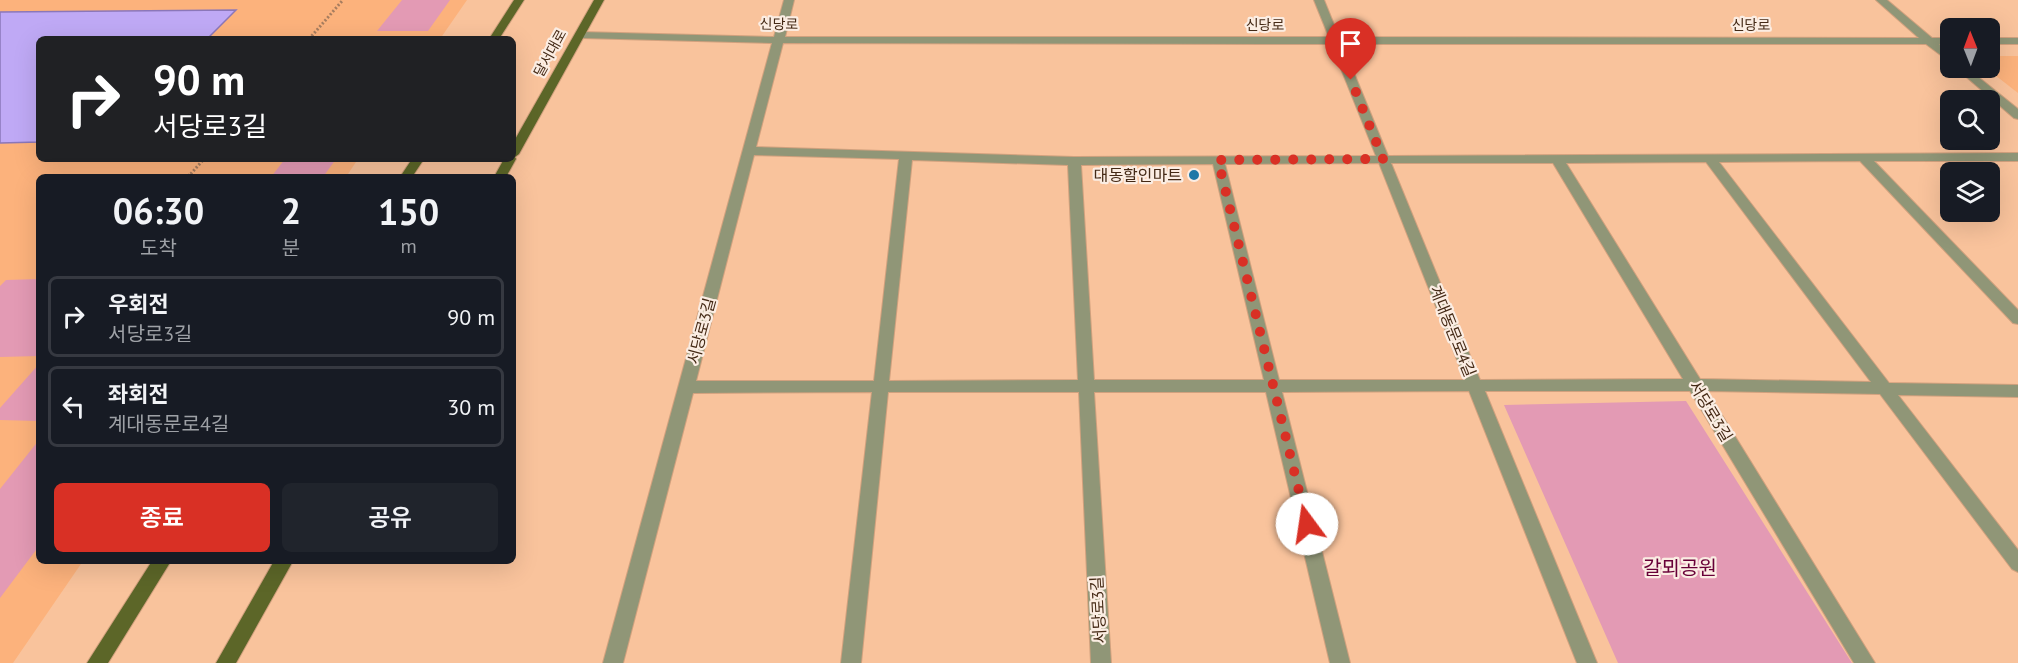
<!DOCTYPE html>
<html lang="ko">
<head>
<meta charset="utf-8">
<style>
	body { margin:0; font-family:"PT Sans","Noto Sans KR",sans-serif; background:#20242c; color:#f1f3f6; height:100vh; display:flex; flex-direction:column; font-size:22px; white-space:nowrap }
	* { box-sizing:border-box; margin:0 }
	p { font-size:20px; color:#9ea1a6 }
	.icon { flex:none; width:33px; height:33px; fill:none; stroke:currentColor; stroke-width:2; stroke-linecap:round; stroke-linejoin:round }
	.map { position:relative; flex:1; overflow:hidden }
	.panel { position:absolute; left:36px; top:174px; width:480px; height:390px; display:flex; flex-direction:column; background:#171b24; border-radius:9px; box-shadow:0 6px 24px #0002 }
	.panel>* { flex:none }
	.hud { position:absolute; left:36px; top:36px; width:480px; height:126px; border-radius:9px; box-shadow:0 6px 24px #0002; background:#202124; color:#fff; overflow:hidden }
	.needle { width:39px; rotate:359deg }
	.buttons { position:absolute; left:1940px; top:18px; display:grid; gap:12px }
	.buttons a { display:grid; place-items:center; width:60px; height:60px; border-radius:9px; background:#171b24; box-shadow:0 6px 24px #0002; font-size:30px }
	.pin { position:absolute; display:grid; place-items:center; width:51px; height:51px; color:#fff; margin:-62px -26px; border-radius:50% 50% 50% 0; rotate:-45deg; box-shadow:0 0 6px #0007 }
	.pin .icon { rotate:45deg }
	.me { position:absolute; width:66px; margin:-33px; rotate:346deg; stroke-linejoin:round; filter:drop-shadow(0 0 4px #0008) }
	.turn { display:flex; align-items:center; gap:21px; height:126px; padding:0 18px; font-size:27px }
	.turn .icon { width:78px; height:78px; stroke-width:2.5 }
	.turn b { display:block; font-size:42px; line-height:51px }
	.eta { display:flex; justify-content:space-evenly; align-items:center; height:102px; text-align:center }
	.eta b { font-size:36px; font-weight:600; line-height:42px }
	.button { display:flex; gap:12px; margin-top:auto; padding:12px 18px }
	.button a { flex:1; height:69px; border-radius:9px; background:#d93025; color:#fff; font-size:24px; font-weight:600; line-height:69px; text-align:center }
	.button a+a { background:#20242c; color:#f1f3f6 }
	ul { padding:0; list-style:none }
	li { display:flex; align-items:center; gap:18px; height:81px; margin:0 12px 9px; padding:0 6px; border:3px solid #363941; border-radius:9px }
	li div { flex:1 }
	li b { display:block; font-size:22px }
	li em { font-style:normal }
	.map>svg:first-child { display:block }
	.built { fill:#fcb27c }
	.green { fill:#e39ab4 }
	.building { fill:#bfa9f5; stroke:#8b77b9; stroke-width:1.5 }
	.lines { fill:none; stroke-linecap:round; stroke-linejoin:round }
	.minor-casing { stroke:#d1a17e; stroke-width:2 }
	.major-casing { stroke:#d1a17e; stroke-width:2 }
	.path-far1 { stroke:#a77d5f; stroke-width:3; stroke-dasharray:2 2; stroke-linecap:butt }
	.path { stroke:#a77d5f; stroke-width:4; stroke-dasharray:3 3; stroke-linecap:butt }
	.minor { fill:#909677; fill-rule:evenodd }
	.major { fill:#5c6628; fill-rule:evenodd }
	.route { stroke:#d93025; stroke-width:10; stroke-dasharray:0 18 }
	.poi-dot { fill:#1e78a7; stroke:#fbede3; stroke-width:2 }
	.labels { text-anchor:middle; dominant-baseline:central; stroke-width:4.5; stroke-linejoin:round; paint-order:stroke }
	.far-street-label { font-size:14px; fill:#442915; stroke:#fbede3 }
	.poi-label { font-size:16px; fill:#442915; stroke:#fbede3; text-anchor:end }
	.street-label { font-size:16px; fill:#442915; stroke:#fbede3 }
	.near-park-label { font-size:20px; fill:#680038; stroke:#fbede3 }
</style>
</head>
<body>
<div class="map">
<svg width="2018" height="663" viewBox="0 0 2018 663">
	<rect width="100%" height="100%" fill="#f9c39c"/>
	<!-- built -->
	<path class="built" d="M0,0h467l-27,39h-401v120h319l-12,18h-307v384h44l-70,102h-13z
		M1989,56h29v37l-32,-25h3z"/>
	<!-- green -->
	<path class="green" d="M402,0h48l-22,31h-51z
		M285,159h51l-13,18h-52z
		M39,279v77l-39,1v-71l6,-6z
		M39,364v57l-39,-1v-12z
		M1686,401l166,262h-234l-114,-258z
		M39,440v106l-39,52v-109z"/>
	<!-- building -->
	<path class="building" d="M236,10l-29,29h-168v103l-39,1v-131z"/>
	<g class="lines">
		<!-- minor casing -->
		<g class="minor-casing">
			<path id="minor" d="M784,0h10l-9,37h544l-15,-37h10l15,37 580,1 -43,-38h11l45,38h18v6h-11l11,9v9l-24,-18h-584l46,112 630,-3v8h-144l144,149v14l-5,-1 -153,-162 -141,1 170,221 129,2v12l-120,-2 120,155v22l-6,-3 -132,-175 -173,-3 168,272h-21l-164,-272h-205l112,272h-20l-108,-272 -187,1 68,271h-20l-64,-271h-172l17,271h-20l-12,-271h-191l-27,271h-20l31,-271 -179,1 -70,270h-20l169,-620 -191,-5 -5,-3 5,-3 193,5zM783,43l548,1 45,112 -302,1 -318,-10zM754,155l145,4 -25,222h-178zM912,160l156,5 10,215 -189,1zM1706,162l165,220 -171,-3 -134,-216zM1379,163l86,217h-186l-54,-216zM1391,163h162l130,216 -203,1zM1213,164l51,216h-170l-13,-215z
				M1989,38h29v6h-29z
				M1956,68h11l51,41v10l-4,-1z"/>
		</g>
		<!-- major casing -->
		<g class="major-casing">
			<path id="major" d="M514,0h10l-25,39h-10z
				M594,0h10l-85,154 -4,3 1,2 -10,18h-12l10,-18h9v-16z
				M412,159h12l-12,18h-12z
				M152,561h19l-63,102h-21z
				M274,561h19l-57,102h-20z"/>
		</g>
		<!-- path-far1 -->
		<path class="path-far1" d="M309,39l34,-39
			M188,177l16,-18"/>
		<!-- path -->
		<path class="path" d="M188,177l2,-2"/>
		<!-- minor -->
		<use href="#minor" class="minor"/>
		<!-- major -->
		<use href="#major" class="major"/>
	</g>
	<g class="lines">
		<!-- route -->
		<path class="route" d="M1307,524l-89,-364 165,-1 -32,-79"/>
	</g>
	<!-- markers -->
	<circle class="poi-dot" cx="1194" cy="175" r="6"/>
	<g class="labels">
		<!-- far-street labels -->
		<g class="far-street-label">
			<text transform="translate(779 24) rotate(1)">신당로</text>
			<text x="1265" y="25">신당로</text>
			<text x="1751" y="25">신당로</text>
			<text transform="translate(550 53) rotate(-61)">달서대로</text>
		</g>
		<!-- poi labels -->
		<g class="poi-label">
			<text x="1182" y="175">대동할인마트</text>
		</g>
		<!-- street labels -->
		<g class="street-label">
			<text transform="translate(701 331) rotate(-75)">서당로3길</text>
			<text transform="translate(1453 331) rotate(68)">계대동문로4길</text>
			<text transform="translate(1711 411) rotate(59)">서당로3길</text>
			<text transform="translate(1098 610) rotate(-93)">서당로3길</text>
		</g>
		<!-- near-park labels -->
		<g class="near-park-label">
			<text x="1680" y="568">갈뫼공원</text>
		</g>
	</g>
</svg>
<div class="buttons">
<a><svg class="needle" viewBox="-14 -14 28 28"><path d="M0-13l5 13h-10z" fill="#e53935"/><path d="M0 13l5-13h-10z" fill="#9ea1a6"/></svg></a>
<a><svg class="icon" aria-label="search" viewBox="0 0 24 24"><circle cx="10" cy="10" r="6"/><path d="M15 15l6 6"/></svg></a>
<a><svg class="icon" aria-label="layers" viewBox="0 0 24 24"><path d="M12 4l9 5-9 5-9-5zM3 14l9 5 9-5"/></svg></a>
</div>
<div class="pin" style="left:1351px;top:80px;background:#d93025"><svg class="icon" aria-label="arrive" viewBox="0 0 24 24"><path d="M6 21V4h12l-3 4 3 4H6"/></svg></div>
<svg class="me" style="left:1307px;top:524px" viewBox="-20 -20 40 40"><circle r="19" fill="#fff"/><path d="M0-13L10 11 0 6-10 11z" fill="#d93025"/></svg>
<div class="hud">
<div class="turn"><svg class="icon" aria-label="right" viewBox="0 0 24 24"><path d="M7 20v-9h11M14 6l5 5-5 5"/></svg><div><b>90 m</b>서당로3길</div></div>
</div>
<section class="panel">
<div class="eta">
<div><b>06:30</b><p>도착</p></div>
<div><b>2</b><p>분</p></div>
<div><b>150</b><p>m</p></div>
</div>
<ul>
<li><svg class="icon" aria-label="right" viewBox="0 0 24 24"><path d="M7 20v-9h11M14 6l5 5-5 5"/></svg><div><b>우회전</b><p>서당로3길</p></div><em>90 m</em></li>
<li><svg class="icon" aria-label="left" viewBox="0 0 24 24"><path d="M17 20v-9H6M10 6l-5 5 5 5"/></svg><div><b>좌회전</b><p>계대동문로4길</p></div><em>30 m</em></li>
</ul>
<div class="button"><a>종료</a><a>공유</a></div>
</section>
</div>
</body>
</html>
